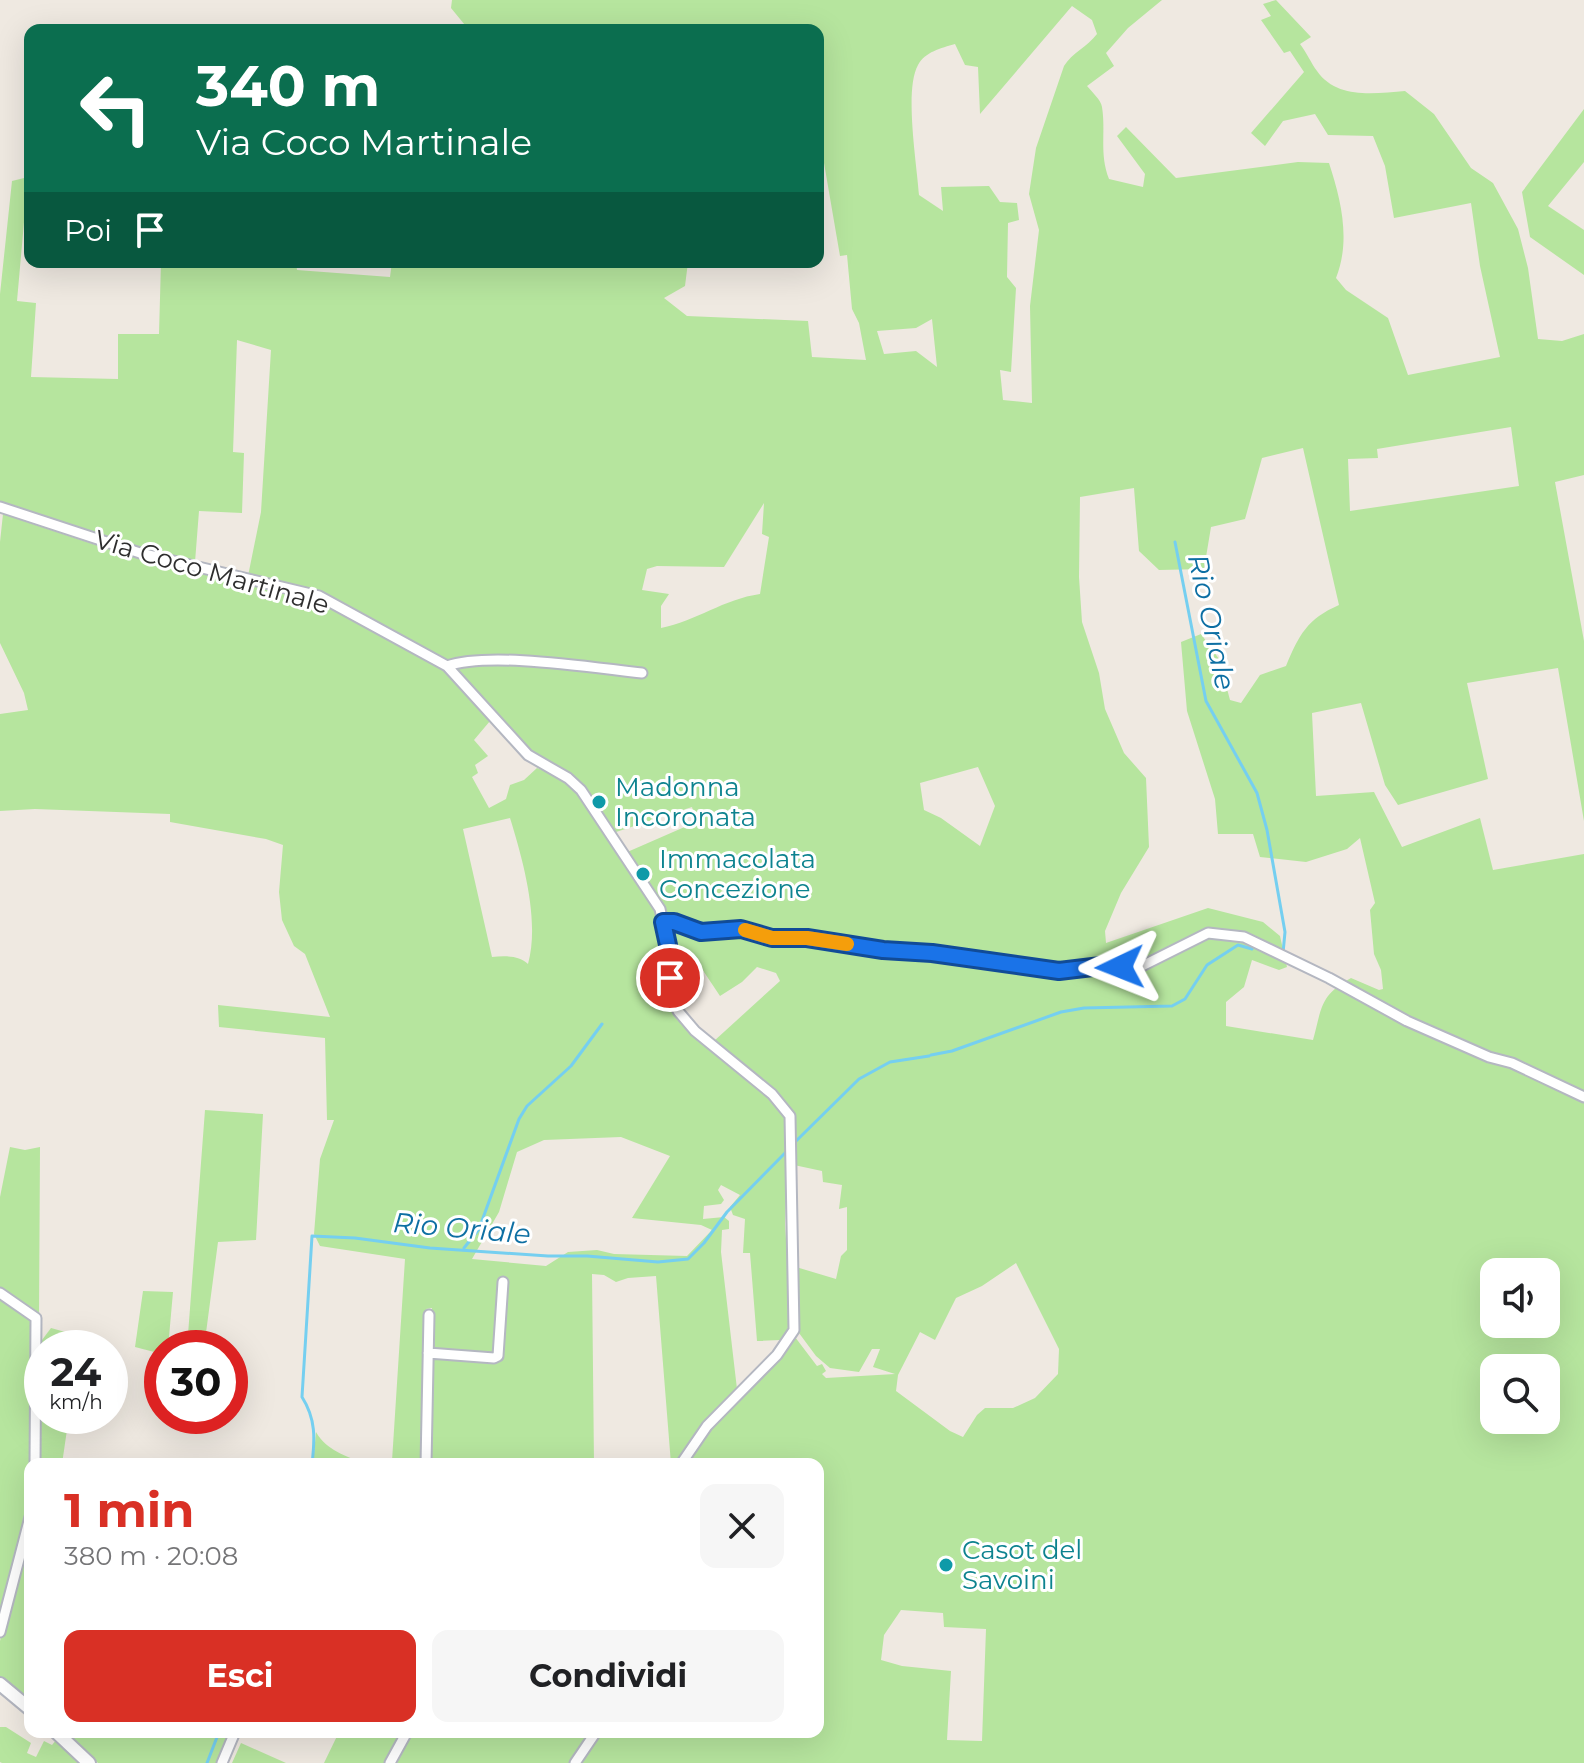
<!DOCTYPE html>
<html lang="it">
<head>
<meta charset="utf-8">
<style>
	body { margin:0; font-family:Montserrat,sans-serif; background:#f6f6f6; color:#202124; height:100vh; display:flex; flex-direction:column; font-size:30px; white-space:nowrap }
	* { box-sizing:border-box; margin:0 }
	p { font-size:26px; color:#757577 }
	.icon { flex:none; width:44px; height:44px; fill:none; stroke:currentColor; stroke-width:2; stroke-linecap:round; stroke-linejoin:round }
	.map { position:relative; flex:1; overflow:hidden }
	.side { position:absolute; left:24px; top:1458px; width:800px; height:280px; display:flex; flex-direction:column; background:#fff; border-radius:16px; box-shadow:0 8px 32px #0002 }
	.side>* { flex:none }
	.guide { position:absolute; left:24px; top:24px; width:800px; height:244px; border-radius:16px; box-shadow:0 8px 32px #0002; background:#0b6e4f; color:#fff; overflow:hidden }
	.fabs { position:absolute; left:1480px; top:1258px; display:grid; gap:16px }
	.fabs a { display:grid; place-items:center; width:80px; height:80px; border-radius:16px; background:#fff; box-shadow:0 8px 32px #0002; font-size:40px }
	.speed { position:absolute; left:24px; top:1330px; display:flex; gap:16px; font-size:40px; font-weight:700; text-align:center }
	.speed>* { display:grid; place-content:center; width:104px; height:104px; border-radius:50%; background:#fff; box-shadow:0 8px 32px #0002; line-height:1 }
	.speed small { font-size:20px; font-weight:400 }
	.speed .limit { border:12px solid #d22; background:#fff; color:#111 }
	.pin { position:absolute; display:grid; place-items:center; width:68px; height:68px; color:#fff; margin:-34px; border:4px solid #fff; border-radius:50%; box-shadow:0 2px 8px #0007 }
	.me { position:absolute; width:88px; margin:-44px; rotate:268deg; stroke-linejoin:round; filter:drop-shadow(0 0 6px #0008) }
	.turn { display:flex; align-items:center; gap:28px; height:168px; padding:0 40px; font-size:36px }
	.turn .icon { width:104px; height:104px; stroke-width:2.5 }
	.turn b { display:block; font-size:56px; line-height:68px }
	.then { display:flex; align-items:center; height:76px; padding:0 40px; background:#0003; gap:16px; font-size:30px }
	.round { display:grid; place-items:center; flex:none; width:84px; height:84px; border-radius:16px; background:#f6f6f6 }
	.headline { display:flex; align-items:center; justify-content:space-between; height:136px; padding:0 40px }
	h1 { font-size:48px; font-weight:700; line-height:60px; color:#d93025 }
	.primary-button { display:flex; gap:16px; margin-top:auto; padding:16px 40px }
	.primary-button a { flex:1; height:92px; border-radius:16px; background:#d93025; color:#fff; font-size:32px; font-weight:700; line-height:92px; text-align:center }
	.primary-button a+a { background:#f6f6f6; color:#202124 }
	.map>svg:first-child { display:block }
	.green { fill:#b6e59e; fill-rule:evenodd }
	.lines { fill:none; stroke-linecap:round; stroke-linejoin:round }
	.stream { stroke:#75cff0; stroke-width:3 }
	.street-casing { stroke:#b4b7c1; stroke-width:13 }
	.secondary-casing { stroke:#b4b7c1; stroke-width:16 }
	.street { stroke:#fff; stroke-width:9 }
	.secondary { stroke:#fff; stroke-width:12 }
	.route-casing { stroke:#114b97; stroke-width:20 }
	.route { stroke:#1a73e8; stroke-width:14 }
	.slow { stroke:#f59e0b; stroke-width:14 }
	.culture-dot { fill:#0f9aa8; stroke:#fff; stroke-width:3 }
	.labels { text-anchor:middle; dominant-baseline:central; stroke-width:6; stroke-linejoin:round; paint-order:stroke }
	.street-label { font-size:26px; fill:#2e2e2e; stroke:#fff }
	.culture-label { font-size:26px; fill:#0d838f; stroke:#fff; text-anchor:start }
	.water-label { font-size:28px; font-style:italic; fill:#0d6fa3; stroke:#fff }
</style>
</head>
<body>
<div class="map">
<svg width="1584" height="1763" viewBox="0 0 1584 1763">
	<rect width="100%" height="100%" fill="#efe9e1"/>
	<!-- green -->
	<path class="green" d="M452,0h710l-34,28 -22,25 8,13 -27,20c5,6 14,14 15,21 4,25 -3,46 7,72l34,8 2,-13 -28,-38 9,-9 50,51 122,-16 31,1c12,37 22,77 7,115l10,12 42,28 20,57 92,-18 -20,-91 -9,-63 -77,15 -9,-52 -12,-30 -45,-1 -13,-21 -32,7 -18,25 -14,-13 53,-61 -14,-21 -6,2 -23,-33 10,-4 -8,-12 13,-4 35,37 -11,7c7,9 11,19 17,27 20,29 59,22 88,20l29,23 37,54 22,15 25,46 10,39 10,71 24,2 22,-7v141l-29,7 29,159v180l-26,-153 -91,15 21,96 -90,26 -13,-20 -24,-82 -49,10 4,83 58,-4 28,55 78,-29 13,52 91,-16v909h-1187l16,-31h405v-268h-135l25,-36 87,-91 22,29 5,-2 4,7 -4,3 4,4 69,-4 -22,-7 7,-18h-8l-13,23 -29,-4 -14,-12 -17,-23 -3,-66 40,12 5,-23 6,-6v-43l-8,2 3,-24 -19,-3 -1,-11 -28,-6 -1,-49 -10,-18 -69,-57 66,-60 -4,-8 -19,-6 -15,15 -22,14 -18,-27 -26,4 -11,-63 -40,-57 71,-31 -4,-15 -79,26 -8,-17 -22,-30 -43,-27 -94,-97 -82,-46 -116,-40 13,-64 10,-162 -34,-10 -4,112 11,1 -2,60 -43,-2 -4,51 -47,-11 -148,-49v-208l12,-113 16,-4 -11,124 19,2 -5,74 87,2v-45h41l2,-72h135l1,8 93,7 2,-15h296l-3,24 -21,12 23,18 121,5 4,36 54,3 -7,-37 -7,-14 -5,-54 -7,1 -22,-128v-98h-349l-18,-22zM1072,6l20,14 5,14c-10,13 -25,19 -33,32l-28,82 -7,46 10,36 -9,76 2,97 -29,-3 -3,-30 11,2 5,-84 -9,-11 1,-54 11,-3 -2,-17 -17,-1 -11,-16 -48,1 2,24 -24,-16c-2,-31 -15,-105 -1,-130 7,-13 23,-17 37,-21l10,21 13,2 2,47zM932,319l5,48 -21,-16 -32,3 -7,-23 39,-3zM1511,427l8,59 -169,25 -2,-52 30,-1 -1,-9zM1303,448l36,157c-32,14 -40,30 -53,61l-26,9 -19,28 -11,-3 -11,-41 -18,-25 -20,8 6,69 28,88 3,35h35l7,23 46,5 41,-13 13,-11 15,65 -5,7 4,44 7,16 2,19 -4,1 -28,-12c-32,18 -29,30 -38,62l-87,-14v-24l18,-15 8,-27 27,10 8,-3 -7,-31 -17,-14 -55,-14 -102,35 -1,-12 16,-38 28,-46 -3,-69 -22,-25 -19,-44 -6,-36 -17,-51 -3,-45 1,-80 54,-9 5,63 20,19 45,-1 7,-42 34,-8 17,-61zM764,503l-2,31 7,3 -9,57c-36,5 -64,27 -99,34v-22l8,-12 -27,-4 5,-21 10,-3 67,1zM978,767l17,39 -15,40 -39,-28 -17,-8 -4,-27zM1016,1263l43,86 -1,25 -23,24 -22,10h-28l-8,7 -14,22 -13,-6 -54,-40 2,-16 22,-43 15,8 21,-42 26,-12zM1494,1272h52v52h-52zM1494,1368h52v52h-52zM901,1610l42,3 1,14 42,2 -4,112 -35,-1 4,-69 -49,-5 -21,-6 3,-25z
		M1584,109v53l-36,44 36,24v45l-54,-38 -8,-45z
		M3,514l111,37 203,48 99,53 28,18 46,51 -16,19 14,16 -13,9 3,8 -6,4 17,31 17,-9 4,-14 14,-5 13,-12 14,5 26,18 81,119 6,45 11,57 97,85 12,17 4,11 -3,99 6,91 -5,20 -6,5 -23,1 -7,-88h-7l2,-34 -12,-4 -3,-8 10,-12 -19,-10 -3,5 6,10 -3,4 -17,2 -1,13 21,-2 5,4v8l-7,1 -1,22 16,137 -23,22 -40,53h-3l-15,-188 -28,2 -12,4 -12,-7 -12,-1 2,190h-164l2,-156 -6,1 -2,154 -32,-2 13,-202 -85,-13 -6,-12 6,-75 14,-39h-7l-2,-82 -106,-11 -1,-22 112,12 -25,-63 -11,-8 -12,-26 -3,-28 4,-47 -17,-6 -96,-17v-8l-135,-5 -35,2v-97l28,-4 -4,-17 -24,-50v-101zM510,818c13,42 30,103 18,146 -9,-9 -24,-8 -36,-7l-29,-128zM621,1137l49,19 -38,62 69,7 11,5 -25,26 -73,-2 -17,-4 -29,2 -22,14 -74,-7 27,-47 18,-60 27,-12z
		M205,1110l58,4 -7,126 -38,2 -14,106h-17z
		M10,1147l15,3 15,-3 -1,171 -39,-28v-93z
		M143,1291l30,1 -5,56h-6v6l-27,-7z
		M0,1295l25,16 5,10 4,138v5h-4l-1,52 -29,110z
		M51,1328l32,9 -2,11h-39v30h-4l1,-34z
		M47,1416h22l-7,48h-25l4,-44 4,1z
		M316,1432c11,19 29,23 49,32h-52z
		M29,1537l1,1v164l-30,-24v-37z
		M0,1727h6l25,16 -4,10 9,4 8,-16 8,4 5,-6 26,24h-81l-2,-1z
		M64,1732h166l-13,31h-119z
		M339,1732h64l-17,31h-62z
		M241,1743l45,20h-54z"/>
	<g class="lines">
		<!-- stream -->
		<path class="stream" d="M1175,542l31,159 51,92 10,37 18,102 -2,21 -2,-2
			M931,1055l21,-4 109,-39 23,-4 88,-2 13,-7 22,-34 31,-20 14,4
			M793,1144l66,-65 31,-17 39,-6
			M464,1248l15,-19 40,-110 8,-13 44,-40 31,-42
			M312,1464c3,-25 4,-45 -10,-67l10,-161 43,2 75,10 118,8h39l71,6 30,-3 16,-16 23,-31 60,-61
			M207,1763l12,-31"/>
		<!-- street casing -->
		<g class="street-casing">
			<path id="street" d="M0,507l140,46 179,43 128,70 81,89 40,23 13,12 79,119 8,36 3,50 7,16 17,20 77,63 18,22 4,214 -17,25 -70,71 -26,38
				M447,666c43,-15 147,2 195,7
				M663,922h11l27,10 40,-3 31,9h35l76,12 49,3 127,18 42,-5 37,2 70,-35 36,4 85,41 78,43 82,36 23,6 72,34
				M0,1293l36,25 -1,146
				M428,1353l66,5 4,-2 5,-74
				M426,1464l3,-149
				M0,1632l30,-115
				M222,1763l13,-31
				M390,1763l17,-31
				M575,1763l21,-31"/>
		</g>
		<!-- secondary casing -->
		<g class="secondary-casing">
			<path id="secondary" d="M0,1684l30,25
				M56,1732l33,31"/>
		</g>
		<!-- street -->
		<use href="#street" class="street"/>
		<!-- secondary -->
		<use href="#secondary" class="secondary"/>
	</g>
	<g class="lines">
		<!-- route casing -->
		<g class="route-casing">
			<path id="route" d="M670,978l-2,-33 -5,-23h11l27,10 40,-3 31,9h35l76,12 49,3 127,18 42,-5 19,1"/>
		</g>
		<!-- route -->
		<use href="#route" class="route"/>
		<!-- slow -->
		<path class="slow" d="M745,930l27,8h35l40,6"/>
	</g>
	<!-- markers -->
	<g class="culture-dot">
		<circle cx="599" cy="802" r="8"/>
		<circle cx="643" cy="874" r="8"/>
		<circle cx="946" cy="1565" r="8"/>
	</g>
	<g class="labels">
		<!-- street labels -->
		<g class="street-label">
			<text transform="translate(212 572) rotate(16)">Via Coco Martinale</text>
		</g>
		<!-- culture labels -->
		<g class="culture-label">
			<text x="615" y="787">Madonna<tspan x="615" dy="30">Incoronata</tspan></text>
			<text x="659" y="859">Immacolata<tspan x="659" dy="30">Concezione</tspan></text>
			<text x="962" y="1550">Casot del<tspan x="962" dy="30">Savoini</tspan></text>
		</g>
		<!-- water labels -->
		<g class="water-label">
			<text transform="translate(1212 622) rotate(78)">Rio Oriale</text>
			<text transform="translate(462 1228) rotate(5)">Rio Oriale</text>
		</g>
	</g>
</svg>
<div class="fabs">
<a><svg class="icon" aria-label="sound" viewBox="0 0 24 24"><path d="M4 9h4l5-4v14l-5-4H4zM17 9q2 3 0 6"/></svg></a>
<a><svg class="icon" aria-label="search" viewBox="0 0 24 24"><circle cx="10" cy="10" r="6"/><path d="M15 15l6 6"/></svg></a>
</div>
<div class="speed"><div>24<small>km/h</small></div><div class="limit">30</div></div>
<div class="pin" style="left:670px;top:978px;background:#d93025"><svg class="icon" aria-label="arrive" viewBox="0 0 24 24"><path d="M6 21V4h12l-3 4 3 4H6"/></svg></div>
<svg class="me" style="left:1120px;top:967px" viewBox="-20 -20 40 40"><path d="M0-17L14 15 0 8-14 15z" fill="#1a73e8" stroke="#fff" stroke-width="4"/></svg>
<div class="guide">
<div class="turn"><svg class="icon" aria-label="left" viewBox="0 0 24 24"><path d="M17 20v-9H6M10 6l-5 5 5 5"/></svg><div><b>340 m</b>Via Coco Martinale</div></div>
<div class="then">Poi<svg class="icon" aria-label="arrive" viewBox="0 0 24 24"><path d="M6 21V4h12l-3 4 3 4H6"/></svg></div>
</div>
<section class="side">
<div class="headline"><div><h1>1 min</h1><p>380 m · 20:08</p></div><a class="round"><svg class="icon" aria-label="close" viewBox="0 0 24 24"><path d="M6 6l12 12M18 6L6 18"/></svg></a></div>
<div class="primary-button"><a>Esci</a><a>Condividi</a></div>
</section>
</div>
</body>
</html>
